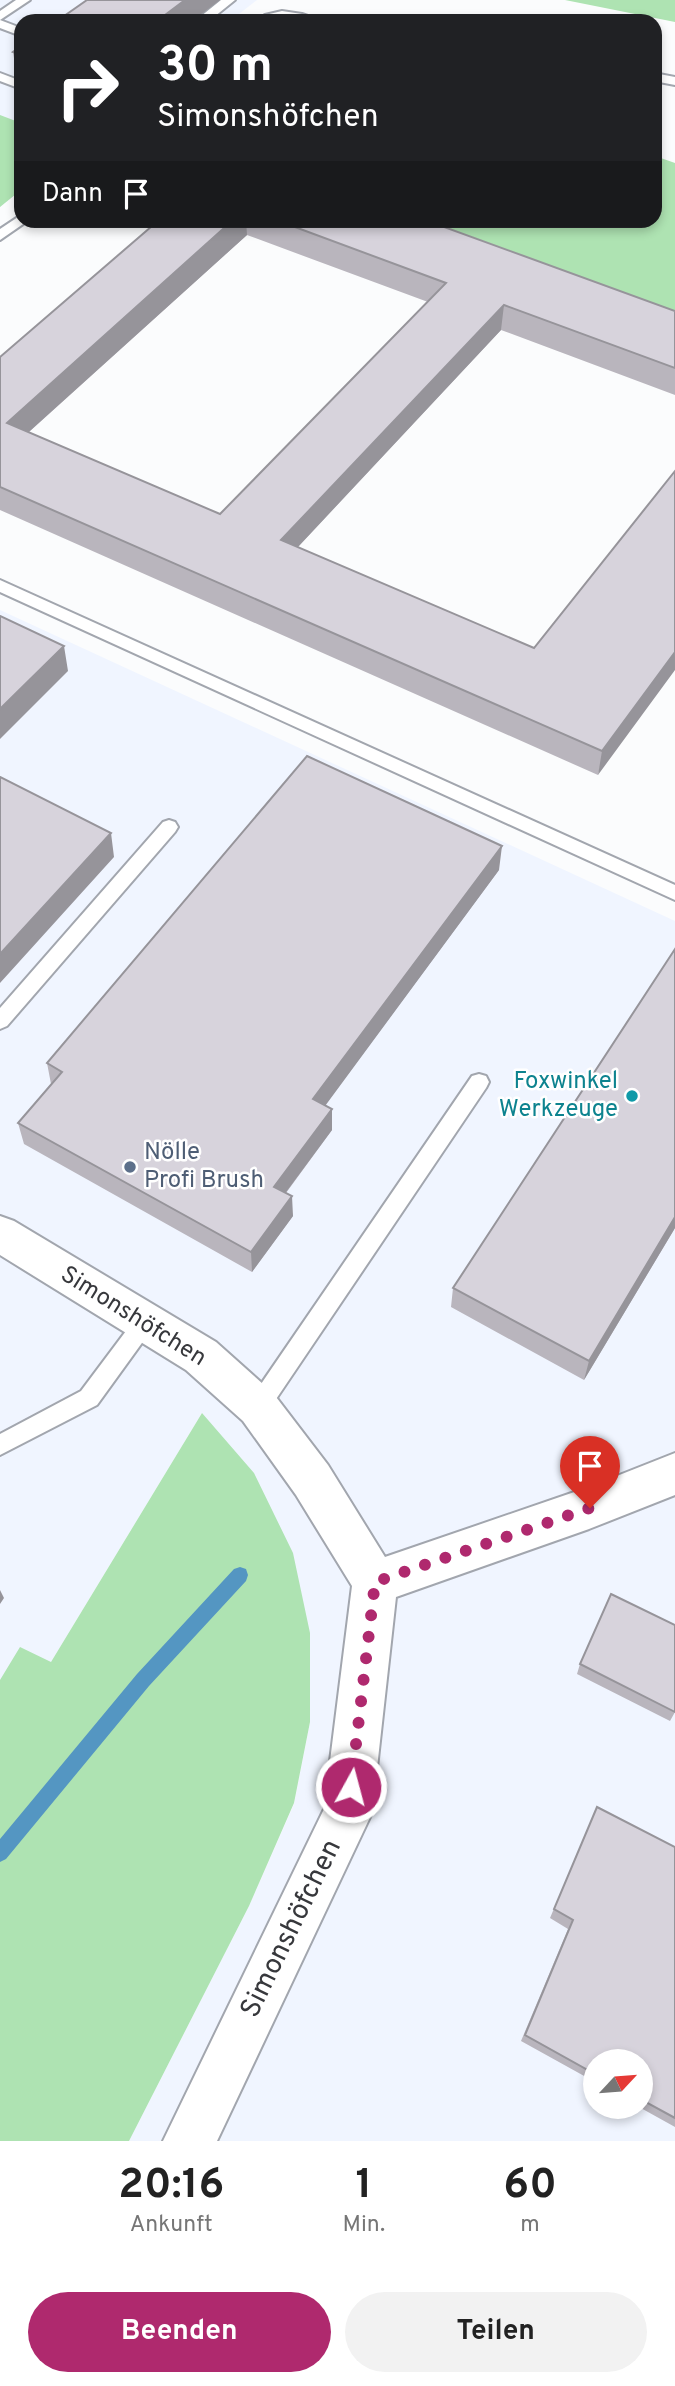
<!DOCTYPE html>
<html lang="de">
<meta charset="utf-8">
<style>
:root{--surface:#fff;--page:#f2f2f2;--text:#222;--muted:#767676;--accent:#af296e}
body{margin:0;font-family:Overpass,sans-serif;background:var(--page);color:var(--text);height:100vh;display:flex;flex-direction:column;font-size:26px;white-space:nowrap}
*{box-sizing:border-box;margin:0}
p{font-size:23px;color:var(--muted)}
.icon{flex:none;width:38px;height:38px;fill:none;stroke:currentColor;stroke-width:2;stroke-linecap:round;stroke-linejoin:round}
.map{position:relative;height:2141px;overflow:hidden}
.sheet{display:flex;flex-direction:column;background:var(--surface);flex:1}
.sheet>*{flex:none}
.top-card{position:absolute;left:14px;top:14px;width:648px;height:214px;border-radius:21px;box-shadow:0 4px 10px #0003;background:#202124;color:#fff;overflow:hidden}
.needle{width:46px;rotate:64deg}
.fabs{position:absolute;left:583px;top:2049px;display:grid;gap:14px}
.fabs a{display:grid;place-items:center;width:70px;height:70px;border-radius:50%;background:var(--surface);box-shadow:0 4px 10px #0003;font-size:35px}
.pin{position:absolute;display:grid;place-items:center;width:60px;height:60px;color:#fff;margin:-72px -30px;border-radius:50% 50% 50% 0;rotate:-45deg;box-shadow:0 0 7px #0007}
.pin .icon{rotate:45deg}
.me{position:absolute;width:77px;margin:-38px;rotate:7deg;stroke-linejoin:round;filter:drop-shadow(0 0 5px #0008)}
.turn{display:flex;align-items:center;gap:24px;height:147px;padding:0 28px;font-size:32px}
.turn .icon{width:91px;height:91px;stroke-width:2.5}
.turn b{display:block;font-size:49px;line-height:60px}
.then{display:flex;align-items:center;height:66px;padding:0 28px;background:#0003;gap:14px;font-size:26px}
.eta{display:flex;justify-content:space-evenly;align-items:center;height:119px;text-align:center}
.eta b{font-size:42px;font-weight:700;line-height:49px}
.button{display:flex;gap:14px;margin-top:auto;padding:14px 28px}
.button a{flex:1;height:80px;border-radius:42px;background:var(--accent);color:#fff;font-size:28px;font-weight:700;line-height:80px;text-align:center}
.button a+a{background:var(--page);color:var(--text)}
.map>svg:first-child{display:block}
.built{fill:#f0f5ff;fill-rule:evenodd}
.green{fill:#aee3b2}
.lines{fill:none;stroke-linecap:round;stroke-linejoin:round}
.stream{fill:#5496c2;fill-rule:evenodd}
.lane-casing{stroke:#a2a6ae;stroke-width:4}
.street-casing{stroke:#a2a6ae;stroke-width:4}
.lane{fill:#fff;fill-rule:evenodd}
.street{fill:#fff;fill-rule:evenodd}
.wall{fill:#b9b5bd;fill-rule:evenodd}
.shaded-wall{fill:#96949a}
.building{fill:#d7d3dc;stroke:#96949a;stroke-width:2}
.route{stroke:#af296e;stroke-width:12;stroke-dasharray:0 21.6}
.culture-dot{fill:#0f9aa8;stroke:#fff;stroke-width:2.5}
.service-dot{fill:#5c6f8a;stroke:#fff;stroke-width:2.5}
.labels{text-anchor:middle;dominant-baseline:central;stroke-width:5;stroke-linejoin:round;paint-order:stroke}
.culture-label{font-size:24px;fill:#0d838f;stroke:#fff;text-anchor:end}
.service-label{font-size:24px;fill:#4e5e75;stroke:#fff;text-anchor:start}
.street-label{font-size:24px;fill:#37383c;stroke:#fff}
.near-street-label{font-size:28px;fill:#37383c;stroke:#fff}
</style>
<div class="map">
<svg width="675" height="2141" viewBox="0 0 675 2141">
<rect width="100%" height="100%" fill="#fbfcfd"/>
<path class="built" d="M0 0H257L230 21H21V190L0 207Z
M0 610 675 921V2141H129L249 1906 294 1804 310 1722 202 1413 51 1662 0 1680ZM595 2062H640V2107H595Z"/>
<path class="green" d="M566 0H675V22L565 0Z
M0 115 21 123V190L0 207Z
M655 156 675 163V311L429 221 654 220Z
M202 1413 254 1473 293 1553 310 1633V1722L294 1803 249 1906 129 2141H0V1680L20 1647 51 1662Z"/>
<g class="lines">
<path class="stream" d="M240 1567 246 1569 248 1575 246 1581 149 1686 6 1859 0 1862V1839L137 1674 234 1569Z"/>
<g class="lane-casing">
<path id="lane" d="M16 0H30L0 20V11Z
M221 0H235L209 21H195Z
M282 11 302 14 322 21 282 19 256 21 265 15Z
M0 20 21 28V36L0 28Z
M0 73 21 81V89L0 81Z
M654 73 675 77V85L654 81Z
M21 215V220L26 222 0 240V229Z
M0 580 675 885V900L0 592Z
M169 820 175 822 178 827 175 832 7 1026 0 1029V1008L163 822Z
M479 1074 486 1076 489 1082 486 1088 266 1414 258 1417 250 1414 247 1407 250 1400 472 1076Z
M145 1313 152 1315 155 1322 152 1329 97 1405 0 1455V1434L81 1391 138 1315Z"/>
</g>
<g class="street-casing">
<path id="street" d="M0 1216 14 1221 216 1342 273 1393 328 1465 385 1557 589 1487 675 1453V1495L589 1529 396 1597 372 1813 217 2141H163L324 1809 352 1586 296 1495 243 1421 186 1370 0 1255Z"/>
</g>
<use href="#lane" class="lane"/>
<use href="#street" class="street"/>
</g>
<path class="wall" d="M21 46V78L17 77 13 52Z
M159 220H425L675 311V395L501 330 298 547 534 648 675 471 598 775 0 510V357ZM247 235 428 302 220 514 29 432Z
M499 870 325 1105 332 1109V1130L286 1193 293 1216 252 1272 24 1144 18 1123 51 1084 47 1063Z
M675 1228 584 1380 451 1307 453 1288Z
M580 1664 675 1712 670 1721 577 1674Z
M597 1807 675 1847V2127L639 2107H640V2062H595V2082L521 2041 568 1929 550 1918Z"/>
<path class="shaded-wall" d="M185 0H220L192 21H157Z
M233 220H246L247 235 11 448 7 423Z
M504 305 501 330 281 565V540Z
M64 646 68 671 0 739V709Z
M675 652V670L598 775 602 751Z
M111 833 114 857 0 983V954Z
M502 846 499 870 314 1121 313 1099Z
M332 1109V1130L275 1207 274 1187Z
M292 1196 293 1216 252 1272 251 1252Z
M675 1217V1228L584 1380 589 1361Z
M0 1590 4 1598 0 1604Z"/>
<path class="building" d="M87 0H185L157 21H57Z
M21 46V55L13 52Z
M159 220H233L7 423 220 514 446 283 276 220H425L675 311V368L504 305 281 540 534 648 675 471V652L602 751 0 487V357Z
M0 616 64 646 0 709Z
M307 756 502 846 313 1099 332 1109 274 1187 292 1196 251 1252 18 1123 62 1072 47 1063Z
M0 777 111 833 0 954Z
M675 949V1217L589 1361 453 1288Z
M611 1594 675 1625V1712L580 1664Z
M597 1807 675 1847V2118L640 2099V2062H595V2074L525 2035 573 1920 554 1909Z"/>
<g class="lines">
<path class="route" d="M351 1787 375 1582 590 1508"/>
</g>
<circle class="culture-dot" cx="632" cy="1096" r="7"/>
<circle class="service-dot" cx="130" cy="1167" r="7"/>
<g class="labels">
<g class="culture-label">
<text x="618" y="1082">Foxwinkel<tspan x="618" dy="28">Werkzeuge</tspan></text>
</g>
<g class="service-label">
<text x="144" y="1153">Nölle<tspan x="144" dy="28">Profi Brush</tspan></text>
</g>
<g class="street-label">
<text transform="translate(133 1317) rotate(32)">Simonshöfchen</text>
</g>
<g class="near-street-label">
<text transform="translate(292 1929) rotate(-64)">Simonshöfchen</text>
</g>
</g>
</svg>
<div class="fabs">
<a><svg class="needle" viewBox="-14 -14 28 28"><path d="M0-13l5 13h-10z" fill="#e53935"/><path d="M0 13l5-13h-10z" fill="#767676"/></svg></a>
</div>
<div class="pin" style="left:590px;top:1508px;background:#d93025"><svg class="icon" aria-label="arrive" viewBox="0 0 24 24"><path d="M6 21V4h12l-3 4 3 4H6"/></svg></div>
<svg class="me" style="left:351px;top:1787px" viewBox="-20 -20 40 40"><circle r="17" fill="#af296e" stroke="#fff" stroke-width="3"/><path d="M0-11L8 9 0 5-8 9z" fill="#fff"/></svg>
<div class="top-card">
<div class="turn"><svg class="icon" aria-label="right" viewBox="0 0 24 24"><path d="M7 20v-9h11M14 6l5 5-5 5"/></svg><div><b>30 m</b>Simonshöfchen</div></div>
<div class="then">Dann<svg class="icon" aria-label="arrive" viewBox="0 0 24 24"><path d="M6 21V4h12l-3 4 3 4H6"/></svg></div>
</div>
</div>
<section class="sheet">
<div class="eta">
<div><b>20:16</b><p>Ankunft</p></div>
<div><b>1</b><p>Min.</p></div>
<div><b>60</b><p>m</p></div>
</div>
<div class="button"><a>Beenden</a><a>Teilen</a></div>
</section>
